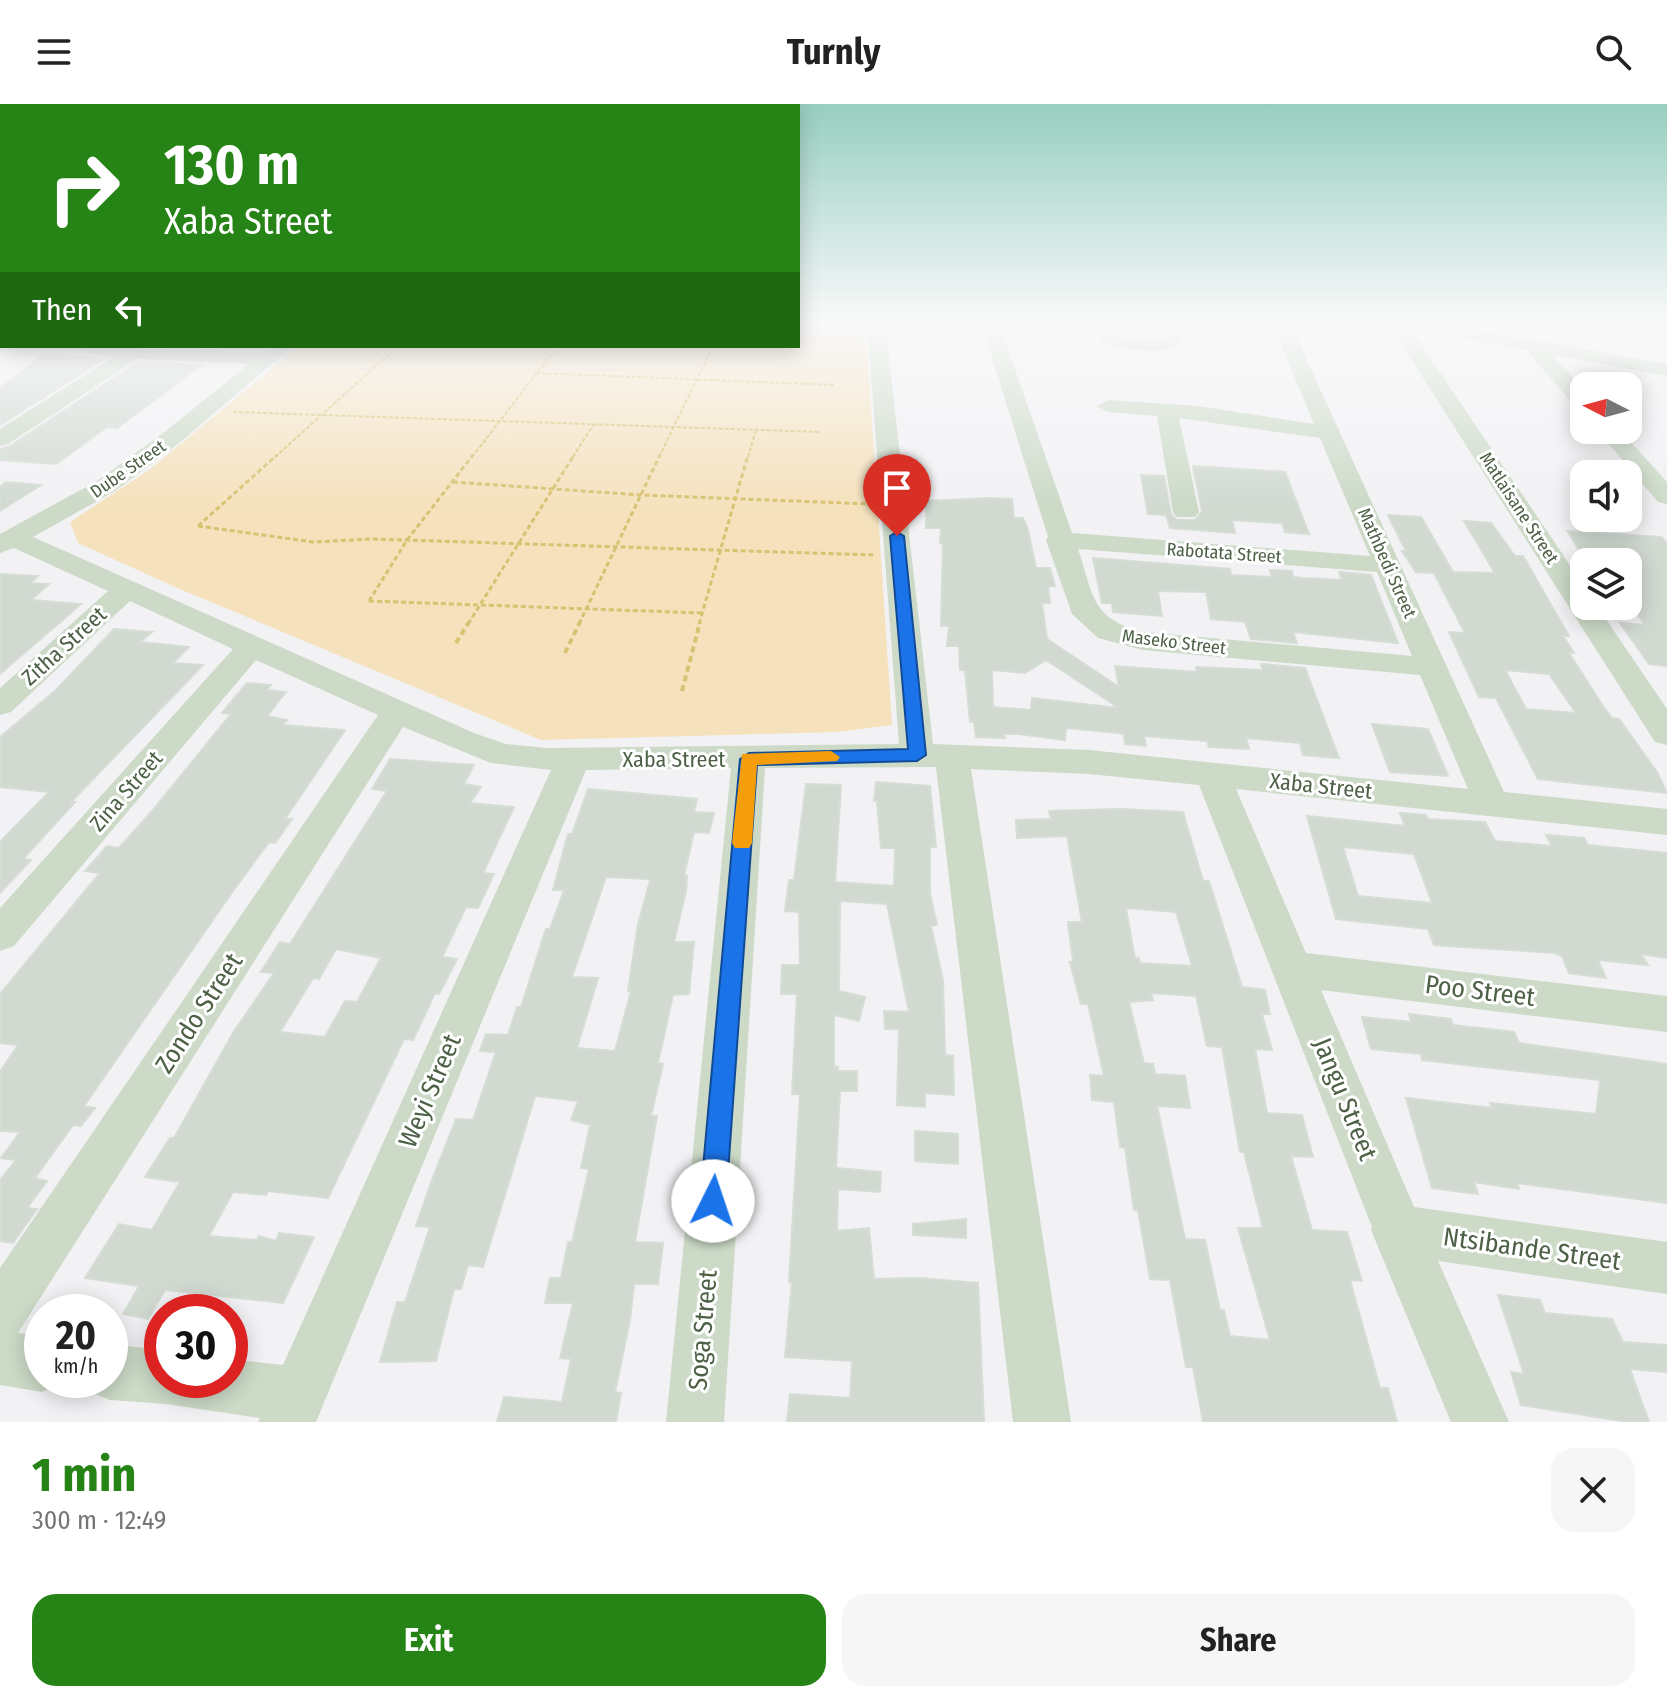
<!DOCTYPE html>
<meta charset="utf-8">
<style>
:root{--surface:#fff;--page:#f6f6f6;--text:#222;--muted:#767676;--accent:#268315}
body{margin:0;font-family:"Fira Sans Condensed",sans-serif;background:var(--page);color:var(--text);height:100vh;display:flex;flex-direction:column;font-size:30px;white-space:nowrap}
*{box-sizing:border-box;margin:0}
p{font-size:26px;color:var(--muted)}
.icon{flex:none;width:44px;height:44px;fill:none;stroke:currentColor;stroke-width:2;stroke-linecap:round;stroke-linejoin:round}
.map{position:relative;height:1318px;overflow:hidden}
.panel{display:flex;flex-direction:column;background:var(--surface);flex:1}
.panel>*{flex:none}
.banner{position:absolute;left:0px;top:0px;width:800px;height:244px;box-shadow:0 4px 20px #0003;background:#268315;color:#fff;overflow:hidden}
.needle{width:52px;rotate:276deg}
.tools{position:absolute;left:1570px;top:268px;display:grid;gap:16px}
.tools a{display:grid;place-items:center;width:72px;height:72px;border-radius:16px;background:var(--surface);box-shadow:0 4px 20px #0003;font-size:40px}
.speed{position:absolute;left:24px;top:1190px;display:flex;gap:16px;font-size:40px;font-weight:700;text-align:center}
.speed>*{display:grid;place-content:center;width:104px;height:104px;border-radius:50%;background:var(--surface);box-shadow:0 4px 20px #0003;line-height:1}
.speed small{font-size:20px;font-weight:400}
.speed .limit{border:12px solid #d22;background:#fff;color:#111}
.pin{position:absolute;display:grid;place-items:center;width:68px;height:68px;color:#fff;margin:-82px -34px;border-radius:50% 50% 50% 0;rotate:-45deg;box-shadow:0 0 8px #0007}
.pin .icon{rotate:45deg}
.me{position:absolute;width:88px;margin:-44px;rotate:4deg;stroke-linejoin:round;filter:drop-shadow(0 0 6px #0008)}
.turn{display:flex;align-items:center;gap:28px;height:168px;padding:0 32px;font-size:36px}
.turn .icon{width:104px;height:104px;stroke-width:2.5}
.turn b{display:block;font-size:56px;line-height:68px}
.then{display:flex;align-items:center;height:76px;padding:0 32px;background:#0003;gap:16px;font-size:30px}
.round{display:grid;place-items:center;flex:none;width:84px;height:84px;border-radius:24px;background:var(--page)}
.summary{display:flex;align-items:center;justify-content:space-between;height:136px;padding:0 32px}
h1{font-size:48px;font-weight:700;line-height:60px;color:var(--accent)}
.button{display:flex;gap:16px;margin-top:auto;padding:16px 32px}
.button a{flex:1;height:92px;border-radius:24px;background:var(--accent);color:#fff;font-size:32px;font-weight:700;line-height:92px;text-align:center}
.button a+a{background:var(--page);color:var(--text)}
header{display:flex;justify-content:space-between;align-items:center;height:104px;padding:0 32px;background:var(--surface);font-size:36px;font-weight:700}
.map>svg:first-child{display:block}
.green{fill:#f5e2bd}
.building{fill:#d1d9d1;stroke:#d5ddd5;stroke-width:2;fill-rule:evenodd}
.lines{fill:none;stroke-linecap:round;stroke-linejoin:round}
.path-far2{stroke:#d7c271;stroke-width:2;stroke-dasharray:4 2;stroke-linecap:butt}
.path-far1{stroke:#d7c271;stroke-width:3;stroke-dasharray:5 3;stroke-linecap:butt}
.path{stroke:#d7c271;stroke-width:4;stroke-dasharray:6 4;stroke-linecap:butt}
.minor{fill:#ccdac7;fill-rule:evenodd}
.route{fill:#1a73e8;stroke:#114b97;stroke-width:2}
.slow{fill:#f59e0b}
.labels{text-anchor:middle;dominant-baseline:central;stroke-width:6;stroke-linejoin:round;paint-order:stroke}
.far-street-label{font-size:18px;fill:#4d6147;stroke:#fff}
.street-label{font-size:22px;fill:#4d6147;stroke:#fff}
.near-street-label{font-size:26px;fill:#4d6147;stroke:#fff}
</style>
<header><svg class="icon" aria-label="menu" viewBox="0 0 24 24"><path d="M4 6h16M4 12h16M4 18h16"/></svg>Turnly<svg class="icon" aria-label="search" viewBox="0 0 24 24"><circle cx="10" cy="10" r="6"/><path d="M15 15l6 6"/></svg></header>
<div class="map">
<svg width="1667" height="1318" viewBox="0 0 1667 1318">
<rect width="100%" height="100%" fill="#f2f1f4"/>
<path class="green" d="M798 219H852L867 242 892 621 837 628 541 636 175 483 78 439 70 418 149 366 299 242H798Z"/>
<path class="building" d="M44 250 104 255 0 321V284Z
M138 258 202 261 117 324 107 323 56 360 0 356V345L10 342Z
M1193 362 1285 368 1309 430 1285 428 1282 419 1232 416 1235 429 1170 424 1166 411 1148 410 1141 371 1164 372 1171 410 1177 416H1195L1202 407Z
M6 378 41 381 0 407V383Z
M989 394 1012 395 1014 414H1023L1028 426 1036 464H1050L1055 482H1048L1050 499H1042L1047 535 1119 583 1115 562 1197 568 1196 563 1263 566 1261 560 1305 564 1339 654 1303 651 1300 639 1246 634 1249 645 1209 643 1207 637 1144 632 1146 642 1125 640 1124 630 1119 629 1066 624 1065 636 1019 630H1004L1005 634 976 633 974 618H970L965 566H960L959 542H947L949 522H941L943 440 940 439 941 424H926V397ZM1046 556 1119 604 1032 594 1031 606 993 603 992 566 1025 569Z
M1388 411 1421 413 1453 468 1495 469 1464 417 1491 419 1515 452H1523L1569 532H1563L1574 549H1569L1601 599 1612 614 1619 615 1657 668 1667 689 1538 675 1496 594 1479 593 1449 528 1465 529 1434 469 1416 468 1402 447H1406ZM1505 566 1549 570 1576 609 1526 605Z
M1568 427 1661 433 1667 439V562L1649 560 1620 519 1645 521 1628 497V458L1582 451Z
M1093 454 1230 465 1231 471 1272 473 1270 466 1292 467 1293 473 1303 474 1342 476 1339 468 1371 471 1398 539 1293 528 1297 539 1251 535 1245 518 1211 515 1206 488 1158 487 1162 512 1113 508 1112 499H1102Z
M0 470 38 472 30 479 49 480 31 496 81 500 0 570Z
M114 525 152 528 140 538 189 543 173 559 203 561 71 698H75L23 755 31 756 0 789V738L49 688 0 683V633L56 586Z
M247 579 271 581 267 586 286 588 267 612 287 616 282 621 345 626 285 715H292L275 739 269 738 233 787 84 1002 95 1004 81 1022 73 1021 35 1074 47 1077 27 1104 37 1105 13 1139 0 1137V1076L16 1056 1 1054 20 1028 0 1027V968L18 941 0 939V890L100 769 85 767 107 742 119 744 153 706 231 610 222 609Z
M1372 620 1428 625 1448 672 1390 668Z
M390 655 474 661 464 680 481 683 470 699 514 703 483 769 494 770 478 804 466 803 442 853 457 855 439 890 435 889 413 936 404 935 328 1094 268 1087 266 1091 233 1088 209 1132 257 1136 259 1132 276 1137 279 1129 314 1133 283 1199 165 1186 148 1215 123 1210 139 1182 85 1174 119 1120 152 1126 180 1078 145 1073 170 1034H174L233 929 274 869 261 868 280 838 290 840 387 687 372 685ZM336 845 381 854 357 898 345 897 325 933 280 928 313 874 319 875Z
M876 678 930 682 936 743H930V790L937 821 931 822 943 876 945 951 953 952 954 991 925 989V1003L897 1001 899 925H885L884 907 909 908 887 800 840 797 839 887 865 893 859 917 834 911V962L838 963V967H857V987H840L836 1064 881 1068 880 1088 838 1085 837 1127 869 1124 874 1175 919 1174 978 1179 984 1318H787L790 1290 850 1294 852 1257 785 1253 792 1178H789L800 990H792L797 890H781L782 861H800L799 808 785 807 789 776H794L806 680 841 681 835 778 894 782 895 744H881L877 697H874Z
M588 685 697 695 694 708 714 709 709 729 694 728 684 772H687L686 787 674 838H694L689 890 673 891 658 959 663 960 651 1012H657L635 1138 663 1139 658 1180H634L630 1216 615 1288 621 1289 616 1318H497L504 1293 562 1298 571 1255 560 1254 573 1199H545L550 1174H561L568 1138H572L589 1065 581 1064 590 1021 571 1016 578 997 535 992 483 1163 468 1161 461 1185H454L436 1257 380 1258 397 1198H405L430 1123 416 1122 432 1076 456 1015 473 1016 496 948 480 947 486 930 508 931 517 903H521L546 825H550L564 786H553L568 730H572ZM606 773 648 775 650 777 638 820 628 887H631L615 947 577 944 598 874 572 873Z
M1121 705 1183 708 1203 777H1209L1242 883 1265 886 1270 910H1262L1272 946 1255 945 1267 1009 1302 1011 1313 1053 1291 1052 1312 1126 1347 1128 1362 1177 1350 1176 1380 1284H1388L1397 1318H1203L1193 1263H1186L1170 1176 1150 1175 1138 1106H1134L1125 1044 1120 1043 1114 998 1092 996 1090 971 1104 972 1088 900H1081L1070 858H1073L1068 818H1082L1067 732 1017 734 1016 716 1051 715 1049 707ZM1126 804 1176 808 1192 862 1140 859 1139 854 1135 855ZM1151 889 1196 892 1207 942 1222 943 1240 1048H1244L1263 1124H1238L1270 1236 1230 1232 1224 1206H1220L1205 1136 1185 1135 1157 1002 1190 1004 1185 972 1155 970 1153 960 1144 959 1129 898 1153 896Z
M1400 709 1426 711 1428 715 1485 718 1495 737 1552 742 1546 731 1584 734 1588 741 1667 749V854L1641 850 1648 861 1598 856 1606 874 1569 869 1562 852 1555 849 1434 841 1428 825 1336 815 1307 712 1405 722ZM1343 743 1414 750 1432 799 1358 792Z
M1409 910 1451 915 1453 921 1514 928 1519 939 1667 960V1099L1517 1079 1519 1085 1474 1078 1478 1090 1432 1084 1406 994 1492 1004 1490 999 1596 1010 1600 976 1422 956 1421 950 1371 945 1362 913 1411 918Z
M915 1027 958 1030V1060L915 1057Z
M966 1115V1134L913 1131V1120Z
M1498 1191 1540 1196 1545 1209 1612 1215 1623 1238 1667 1241V1268L1630 1265 1649 1318H1628L1521 1301 1511 1268 1524 1270Z"/>
<g class="lines">
<path class="path-far2" d="M536 269 835 281
M233 308 820 328
M275 353 398 242
M472 353 558 242
M573 353 593 321
M659 353 713 242
M748 353 756 326"/>
<path class="path-far1" d="M453 378 641 391 870 400
M198 422 313 438 371 435 873 451
M198 422 277 351
M369 497 702 509
M369 497 407 436 473 351
M468 520 574 351
M579 520 660 351
M699 520 748 351"/>
<path class="path" d="M456 539 469 518
M565 549 580 518
M682 587 700 518"/>
<path class="minor" d="M867 219H885L933 640 1089 646 1468 685 1420 571 1143 546 1098 534 1072 510 1046 436 1048 433 981 219H999L1072 429 1370 452 1320 334 1179 314 1199 408 1195 413H1177L1173 408 1157 312 1108 308 1097 302 1108 296 1198 302 1314 320 1272 219H1290L1504 688 1667 705V731L1236 685 1306 849 1667 892V928L1321 886 1414 1103 1667 1138V1190L1438 1157 1509 1318H1451L1371 1126 1372 1123 1199 681 1089 670 971 665 1071 1318H1013L936 663 765 664 724 1318H666L731 664 586 666 316 1318H258L260 1314 166 1300 110 1296 90 1288 86 1276H110V1240L162 1246V1276H230V1255L283 1261 551 666 491 659 403 623 18 1229 42 1232V1276H63L61 1279 42 1288 0 1281V1164L378 611 256 556 14 842 0 847V804L233 545 130 497 11 608 0 611V584L108 487 14 444 0 449V430L97 377 162 330 249 260 137 255 8 340 0 342V325L112 254 80 246 77 242 263 249 271 242H293L178 340 115 387 33 433 474 629 506 640 548 644 899 640ZM1078 445 1377 468 1412 552 1143 528C1090 514 1094 492 1078 445Z
M1088 219H1106L1116 232 1134 235 1163 234V219H1181C1182 224 1184 234 1181 239 1172 254 1118 244 1103 240Z
M1388 219H1440L1667 260V272L1552 251 1584 286V305L1576 304 1527 246 1410 224 1584 482V502H1597L1667 605V641L1655 638Z
M2 236V242H13L0 249Z
M1597 326H1620L1667 378V400L1658 398Z"/>
</g>
<linearGradient id="sky" x2="0" y2="1"><stop stop-color="#97cec0"/><stop offset="0.54" stop-color="#f9f9fa"/><stop offset="1" stop-color="#f9f9fa" stop-opacity="0"/></linearGradient>
<rect width="1667" height="403" fill="url(#sky)"/>
<path class="route" d="M897 428 904 432 926 651 917 657 757 661 726 1097 723 1106 713 1110 704 1106 700 1097 740 655 749 649 908 645 890 432Z"/>
<path class="slow" d="M831 647 840 653 837 657 757 661 752 739 749 744H735L732 739 742 650Z"/>
<g class="labels">
<g class="far-street-label">
<text transform="translate(128 365) rotate(-35)">Dube Street</text>
<text transform="translate(1519 404) rotate(57)">Matlaisane Street</text>
<text transform="translate(1224 449) rotate(4)">Rabotata Street</text>
<text transform="translate(1387 459) rotate(66)">Mathbedi Street</text>
<text transform="translate(1174 538) rotate(7)">Maseko Street</text>
</g>
<g class="street-label">
<text transform="translate(64 542) rotate(-42)">Zitha Street</text>
<text x="674" y="655">Xaba Street</text>
<text transform="translate(1321 682) rotate(6)">Xaba Street</text>
<text transform="translate(126 687) rotate(-49)">Zina Street</text>
</g>
<g class="near-street-label">
<text transform="translate(1480 887) rotate(7)">Poo Street</text>
<text transform="translate(199 909) rotate(-57)">Zondo Street</text>
<text transform="translate(430 987) rotate(-67)">Weyi Street</text>
<text transform="translate(1345 995) rotate(68)">Jangu Street</text>
<text transform="translate(1532 1145) rotate(8)">Ntsibande Street</text>
<text transform="translate(703 1226) rotate(-85)">Soga Street</text>
</g>
</g>
</svg>
<div class="tools">
<a><svg class="needle" viewBox="-14 -14 28 28"><path d="M0-13l5 13h-10z" fill="#e53935"/><path d="M0 13l5-13h-10z" fill="#767676"/></svg></a>
<a><svg class="icon" aria-label="sound" viewBox="0 0 24 24"><path d="M4 9h4l5-4v14l-5-4H4zM17 9q2 3 0 6"/></svg></a>
<a><svg class="icon" aria-label="layers" viewBox="0 0 24 24"><path d="M12 4l9 5-9 5-9-5zM3 14l9 5 9-5"/></svg></a>
</div>
<div class="speed"><div>20<small>km/h</small></div><div class="limit">30</div></div>
<div class="pin" style="left:897px;top:432px;background:#d93025"><svg class="icon" aria-label="arrive" viewBox="0 0 24 24"><path d="M6 21V4h12l-3 4 3 4H6"/></svg></div>
<svg class="me" style="left:713px;top:1097px" viewBox="-20 -20 40 40"><circle r="19" fill="#fff"/><path d="M0-13L10 11 0 6-10 11z" fill="#1a73e8"/></svg>
<div class="banner">
<div class="turn"><svg class="icon" aria-label="right" viewBox="0 0 24 24"><path d="M7 20v-9h11M14 6l5 5-5 5"/></svg><div><b>130 m</b>Xaba Street</div></div>
<div class="then">Then<svg class="icon" aria-label="left" viewBox="0 0 24 24"><path d="M17 20v-9H6M10 6l-5 5 5 5"/></svg></div>
</div>
</div>
<section class="panel">
<div class="summary"><div><h1>1 min</h1><p>300 m · 12:49</p></div><a class="round"><svg class="icon" aria-label="close" viewBox="0 0 24 24"><path d="M6 6l12 12M18 6L6 18"/></svg></a></div>
<div class="button"><a>Exit</a><a>Share</a></div>
</section>
